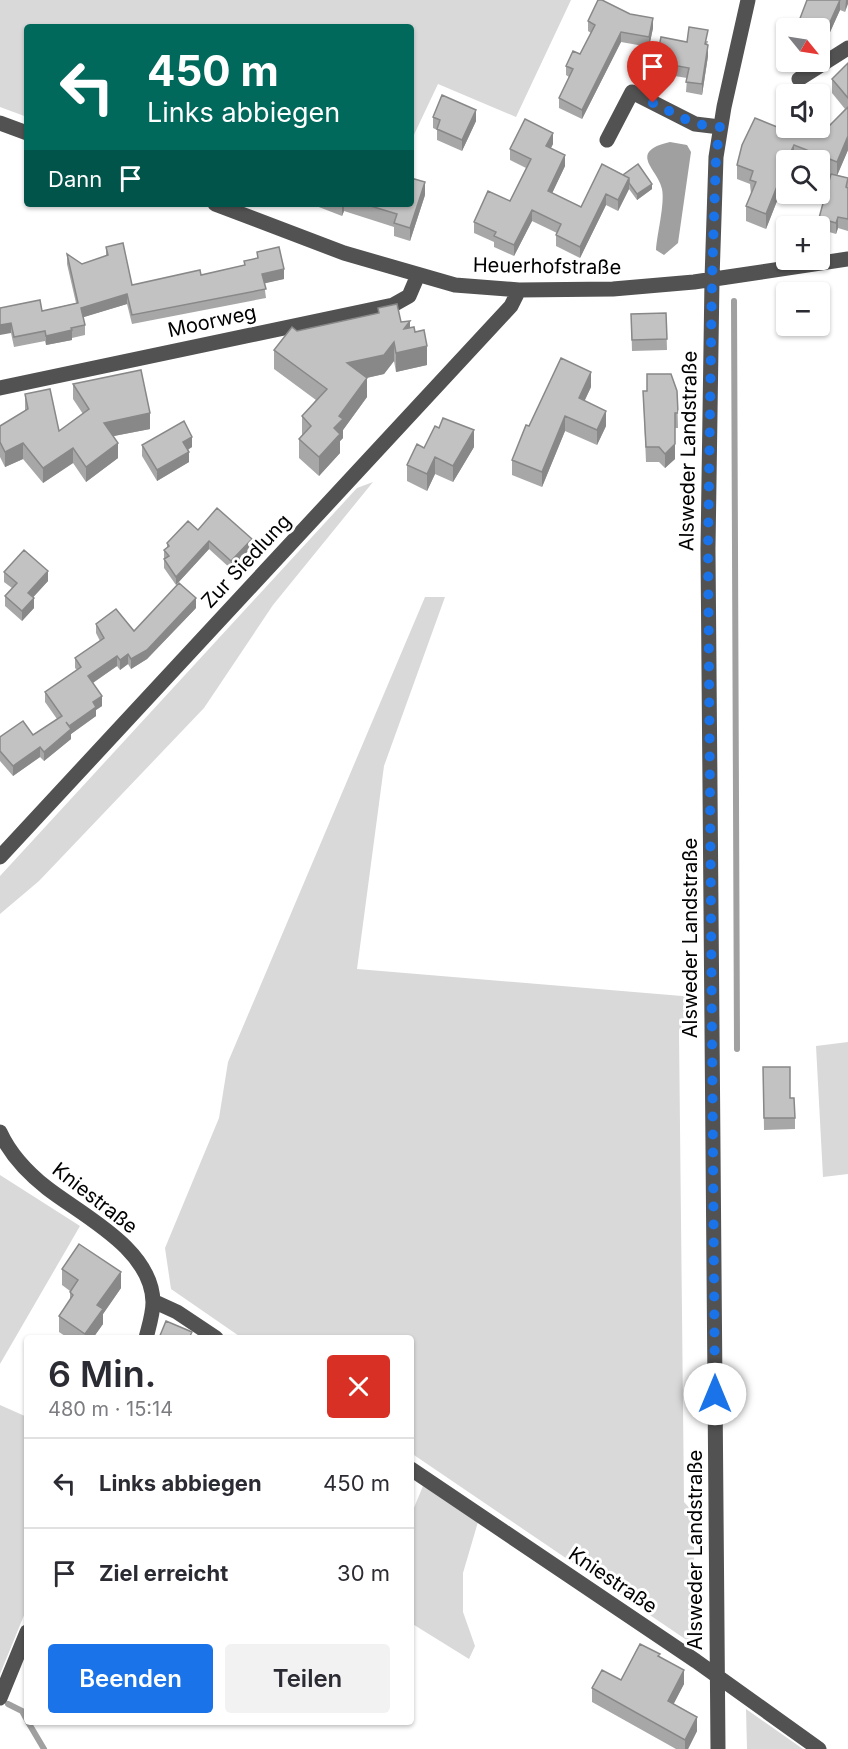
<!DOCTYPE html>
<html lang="de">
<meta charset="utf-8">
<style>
:root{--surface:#fff;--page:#f2f2f3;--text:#2b2b33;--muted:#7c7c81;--line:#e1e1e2;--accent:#1a73e8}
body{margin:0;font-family:Inter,sans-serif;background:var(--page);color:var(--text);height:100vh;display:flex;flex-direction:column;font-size:22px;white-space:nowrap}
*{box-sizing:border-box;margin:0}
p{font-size:20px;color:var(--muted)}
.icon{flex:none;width:33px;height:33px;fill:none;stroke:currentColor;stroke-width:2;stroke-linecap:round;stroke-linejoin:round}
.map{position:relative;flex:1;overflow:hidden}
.drawer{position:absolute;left:24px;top:1335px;width:390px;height:390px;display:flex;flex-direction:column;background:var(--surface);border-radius:6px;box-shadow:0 2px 4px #0004}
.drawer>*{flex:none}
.hud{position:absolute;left:24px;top:24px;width:390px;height:183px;border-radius:6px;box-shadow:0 2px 4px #0004;background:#00695c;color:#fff;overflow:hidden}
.needle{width:39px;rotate:120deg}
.controls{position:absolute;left:776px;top:18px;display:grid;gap:12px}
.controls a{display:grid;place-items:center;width:54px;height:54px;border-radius:6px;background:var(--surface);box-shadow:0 2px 4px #0004;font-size:30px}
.pin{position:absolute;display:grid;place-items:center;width:51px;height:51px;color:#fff;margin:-62px -26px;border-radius:50% 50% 50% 0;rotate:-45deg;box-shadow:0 0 6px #0007}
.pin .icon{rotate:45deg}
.me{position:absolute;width:66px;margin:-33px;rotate:0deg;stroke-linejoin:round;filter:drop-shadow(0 0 4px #0008)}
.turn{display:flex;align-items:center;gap:21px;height:126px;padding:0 24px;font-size:27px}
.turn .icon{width:78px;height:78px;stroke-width:2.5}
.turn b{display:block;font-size:42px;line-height:51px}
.then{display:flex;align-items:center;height:57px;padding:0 24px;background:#0003;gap:12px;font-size:22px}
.round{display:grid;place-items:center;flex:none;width:63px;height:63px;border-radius:6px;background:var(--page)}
.overview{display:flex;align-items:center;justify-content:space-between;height:102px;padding:0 24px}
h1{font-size:36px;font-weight:600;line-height:45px}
.button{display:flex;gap:12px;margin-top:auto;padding:12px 24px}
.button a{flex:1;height:69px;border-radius:6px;background:var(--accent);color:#fff;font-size:24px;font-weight:600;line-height:69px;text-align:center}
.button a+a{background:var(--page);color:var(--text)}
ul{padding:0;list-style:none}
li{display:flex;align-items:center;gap:18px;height:90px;padding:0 24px;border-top:2px solid var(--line)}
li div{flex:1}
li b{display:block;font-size:22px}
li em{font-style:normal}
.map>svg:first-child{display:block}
.green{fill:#d9d9d9}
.water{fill:#a0a0a0}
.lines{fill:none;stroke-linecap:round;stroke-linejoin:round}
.stream{stroke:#a0a0a0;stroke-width:6}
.minor{stroke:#525252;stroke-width:15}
.wall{fill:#a7a7a7}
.shaded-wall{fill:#888}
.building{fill:#c2c2c2;stroke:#888;stroke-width:1.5}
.route{stroke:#1a73e8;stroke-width:10;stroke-dasharray:0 18}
.labels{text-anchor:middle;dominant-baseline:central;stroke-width:6;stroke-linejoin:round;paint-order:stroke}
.street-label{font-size:20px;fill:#000;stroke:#fff}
</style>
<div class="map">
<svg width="848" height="1749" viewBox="0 0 848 1749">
<rect width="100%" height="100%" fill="#fff"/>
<path class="green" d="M0 0H571L516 117 438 84 411 141V27H27V117L0 107Z
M373 482 273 605 204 708 39 881 0 914V876L357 488Z
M425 597H445L384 766 357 969 694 997 679 1032 684 1502 694 1513V1645L411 1453V1338H242L171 1289 165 1248 219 1118 228 1062Z
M848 1042V1174L823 1177 816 1046Z
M0 1175 80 1226 0 1364Z
M0 1405 27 1417V1608L0 1674Z
M423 1486 478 1522 463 1573V1612L475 1646 469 1659 411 1623V1515Z
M746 1709 803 1749H747Z"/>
<path class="water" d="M670 142 687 145 691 152 678 243 664 255 656 250C657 234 665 204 662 189 659 170 626 152 670 142Z"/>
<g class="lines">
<path class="stream" d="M734 301 737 1049
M8 1704 22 1711 27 1720
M28 1722 44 1749"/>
<path class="minor" d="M799 79 848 48
M0 123 27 133
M607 140 632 92 695 124 720 127
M215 204 344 253 455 285 519 290 613 289 694 282 848 259
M0 388 393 305 409 296 418 275
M0 857 511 306 519 290
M0 1132C10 1154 28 1173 47 1188 83 1216 152 1249 153 1302 153 1314 149 1326 146 1338
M153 1301 177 1312 216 1338
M411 1469 696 1661 819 1749
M0 1698 27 1632
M718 1749 708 549 712 279 716 157 724 107 748 0"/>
</g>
<path class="wall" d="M807 0H848L845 12 840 10 826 41 819 38V28H799V21Z
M588 21 653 28 649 47 621 42 582 119 559 108V98L569 77 566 75V66L580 54 591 33 588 31Z
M708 41 707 45 708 56 702 95 686 92 687 78 656 73V62L687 42Z
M848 63V150L837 175 848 178V231L838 228 836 234 819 229V218L831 174 819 169V160H797L794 159 786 160V178L766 229 746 221V206L751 194 750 184 737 179V165L782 129 828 127 845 109 832 93V79Z
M433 117 476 121 462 151 437 140V130L433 128Z
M553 144 551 148 565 166 552 193 581 207 602 164 652 189 637 200 629 189 618 211 606 205 580 258 556 246V235L557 233 532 221 514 256 494 247V242L474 233V222L510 201 526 168 510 160V149Z
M425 195 410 241 394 236V227L344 211 342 216 311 204H411Z
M106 247 132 285 201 275 244 265V261L257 258V252L284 279 264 283 266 298 132 324 127 304 83 317 85 325V335L72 338V340L46 345 45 341 14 347 11 333 0 308 42 311 76 303 67 264V254L82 264 106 256Z
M378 308 401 322 415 332 427 365 396 372 394 361 384 374 367 378V397L343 430V438L340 441V453L319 476 299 458V439L302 435V416L316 400 274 369V350L297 331 378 314Z
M666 313 667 350 632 351 631 314Z
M73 384 150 429 113 436 118 458 86 482 73 463 43 483 23 459 5 467 0 457V426L25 411V394L59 431 83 414 73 399Z
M591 387 584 401 606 426 597 445 565 431 542 487 512 475V460L529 426Z
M643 391H677L678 428H675V459L665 468 659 462H646Z
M142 445 192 447 188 450 189 462 157 481 142 456Z
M474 447 453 482 435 474 427 491 407 481V465L424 448Z
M198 530 252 547 231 569 209 549 176 585 164 568V550L167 548V543Z
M4 572 48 581 33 597 34 608 22 621 5 606V596L12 588 4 582Z
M196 608 147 659 131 669 128 664 120 670 117 666 93 683 102 706 96 710V716L71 734V739L44 761 40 757 13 776 0 761V737L33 735 57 719 45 702V692L77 670 75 668V658L100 641 96 633V624L134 631Z
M763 1067 790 1098 795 1118V1129L764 1130Z
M62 1269 121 1288 103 1314V1324L93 1338H68L59 1332V1316L70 1300V1291L62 1285Z
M660 1657 684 1684 673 1704 697 1731 688 1749H676L592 1702V1688L621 1680Z"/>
<path class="shaded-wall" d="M840 0V10L826 41V31Z
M846 0H848V4L845 12Z
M653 18V28L649 47V37Z
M621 32V42L582 119V110Z
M708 45V56L702 95V84Z
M476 110V121L462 151V140Z
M553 133V144L546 157V146Z
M848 136V150L837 176V162Z
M794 145V159L793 160H787Z
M565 155V166L548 202V191Z
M786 164V178L766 229V214Z
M629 178V189L618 211V200Z
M425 182V195L410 241V228Z
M652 184V189L637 200V194Z
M606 194V205L580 258V247Z
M342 204H344V211L342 216Z
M532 210V221L514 256V245Z
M838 217V228L836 234V223Z
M284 269V279L262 284V274Z
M127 294V304L81 318V308Z
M410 321V340L404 329Z
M11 323V333L0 335V325Z
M72 330V340L46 345V336Z
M394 342V361L384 374 347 382V363Z
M427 346V365L396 372V353Z
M591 372V387L579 413V398Z
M367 378V397L343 430V438L340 441V453L319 476V457L339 416Z
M606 411V426L597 445V430Z
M150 413V429L104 438V423Z
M565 416V431L542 487V472Z
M474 430V447L453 482V466Z
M192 437V447L183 452V442Z
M23 443V459L5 467V452Z
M118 443V458L86 482V467Z
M675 444V459L665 468V454Z
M73 448V463L43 483V468Z
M189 452V462L157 481V470Z
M435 457V474L427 491V474Z
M252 539V547L231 569V561Z
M209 541V549L176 585V577Z
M48 571V581L28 603V593Z
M34 598V608L22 621V611Z
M196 598V608L147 659 131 669V659Z
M128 654V664L120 670V660Z
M117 656V666L88 686V676Z
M102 696V706L96 710V716L71 734V739L44 761V752L93 702Z
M40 747V757L13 776V766Z
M121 1272V1288L103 1314V1324L93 1338H85V1334L97 1305Z
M684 1670V1684L668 1715V1701Z
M697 1717V1731L688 1749H685V1740Z"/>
<path class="building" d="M598 0H602L630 14 653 18 649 37 621 32 582 110 559 98 573 69 566 66 573 51 580 54 595 25 588 21Z
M807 0H840L826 31 799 21Z
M689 27 708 30 705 44 708 45 702 84 686 82 689 68 656 62 661 37 687 42Z
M848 63V98L832 79Z
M442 95 476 110 462 140 437 129 440 120 433 117Z
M848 107V136L837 162 794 145 787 160H786V164L766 214 746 206 756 182 750 180 753 171 737 165 742 145 755 118 782 129 786 119V128H819V123L828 127Z
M525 119 553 133 546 146 565 155 548 191 581 207 602 164 629 178 618 200 606 194 580 247 556 235 561 224 532 210 514 245 494 236 496 232 474 222 488 191 510 201 531 159 510 149Z
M638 164 652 184 637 194 629 183V178L623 175Z
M831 174 848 178 846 187 848 188V219L838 217 836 223 819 218Z
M411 178 425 182 410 228 394 223 397 214 364 204H411Z
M123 243 132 285 200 270 201 275 245 265 244 261 258 258 257 252 279 247 284 269 262 274 266 289 132 315 127 294 81 308 85 325 71 328 72 330 46 336 45 331 14 337 11 323 0 325V308L40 300 42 311 78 303 67 254 82 264 108 255 106 247Z
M397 304 401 322 410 321 404 329 414 327 415 332 424 330 427 346 396 353 394 342 384 355 347 363 367 378 339 416 343 419 334 428 340 434 319 457 299 439 311 426 302 416 327 389 274 350 292 327 297 331 379 313 378 308Z
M666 313 667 339 632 340 631 314Z
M561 358 591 372 579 398 606 411 597 430 565 416 542 472 512 460 526 425 529 426Z
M141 370 150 413 104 423 118 443 86 467 73 448 43 468 23 443 5 452 0 442V426L28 409 25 394 50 389 59 431 89 409 73 384Z
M647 374H671L677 391 678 413H675V444L665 454 659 447H646L643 391H647Z
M443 418 474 430 453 466 435 457 427 474 407 465 417 444 424 448 435 426 439 428Z
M184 421 192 437 183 442 189 452 157 470 142 445Z
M217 508 252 539 231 561 209 541 176 577 164 559 169 556 164 550 169 546 167 543 188 521 198 530Z
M24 550 48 571 28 593 34 598 22 611 5 596 17 583 4 572Z
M179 583 196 598 147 650 131 659 128 654 120 660 117 656 88 676 102 696 93 702 96 707 69 726 66 722 71 729 44 752 40 747 13 766 0 751V737L23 721 33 735 62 716 45 692 81 667 75 658 104 638 96 624 116 609 134 631Z
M763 1067H790V1098H794L795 1118H764Z
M79 1244 121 1272 97 1305 103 1309 85 1334 59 1316 73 1295 70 1292 78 1280 62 1269Z
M166 1321 192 1332 189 1338H159Z
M640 1644 660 1654 658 1656 684 1670 668 1701 697 1717 685 1740 592 1688 602 1670 621 1680Z"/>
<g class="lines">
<path class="route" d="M653 103 695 124 720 127 716 157 712 279 708 549 715 1394"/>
</g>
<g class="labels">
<g class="street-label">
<text transform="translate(547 266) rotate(1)">Heuerhofstraße</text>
<text transform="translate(212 321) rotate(-12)">Moorweg</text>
<text transform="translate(688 451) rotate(-89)">Alsweder Landstraße</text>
<text transform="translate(246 561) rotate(-47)">Zur Siedlung</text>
<text transform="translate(690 938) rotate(-90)">Alsweder Landstraße</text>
<text transform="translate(95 1198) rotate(38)">Kniestraße</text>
<text transform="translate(695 1550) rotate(-90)">Alsweder Landstraße</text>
<text transform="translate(613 1580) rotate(34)">Kniestraße</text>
</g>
</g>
</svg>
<div class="controls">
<a><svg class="needle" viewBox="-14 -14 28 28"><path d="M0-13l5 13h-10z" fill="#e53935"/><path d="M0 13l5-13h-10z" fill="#7c7c81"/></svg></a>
<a><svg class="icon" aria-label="sound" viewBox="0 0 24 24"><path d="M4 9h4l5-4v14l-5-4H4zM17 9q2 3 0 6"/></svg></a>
<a><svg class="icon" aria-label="search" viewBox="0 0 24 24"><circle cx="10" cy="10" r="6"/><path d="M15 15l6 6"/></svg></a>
<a>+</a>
<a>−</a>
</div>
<div class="pin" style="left:653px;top:103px;background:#d93025"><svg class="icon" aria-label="arrive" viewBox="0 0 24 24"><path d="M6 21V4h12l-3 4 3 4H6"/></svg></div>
<svg class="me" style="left:715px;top:1394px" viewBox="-20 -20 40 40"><circle r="19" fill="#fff"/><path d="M0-13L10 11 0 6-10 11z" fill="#1a73e8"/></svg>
<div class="hud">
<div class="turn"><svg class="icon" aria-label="left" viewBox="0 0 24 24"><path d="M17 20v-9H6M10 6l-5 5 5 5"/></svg><div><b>450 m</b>Links abbiegen</div></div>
<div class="then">Dann<svg class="icon" aria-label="arrive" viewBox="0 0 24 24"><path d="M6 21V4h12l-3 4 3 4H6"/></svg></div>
</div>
<section class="drawer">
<div class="overview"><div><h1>6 Min.</h1><p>480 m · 15:14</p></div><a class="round" style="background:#d93025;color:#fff"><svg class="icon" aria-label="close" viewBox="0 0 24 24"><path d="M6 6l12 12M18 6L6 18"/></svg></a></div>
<ul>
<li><svg class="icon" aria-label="left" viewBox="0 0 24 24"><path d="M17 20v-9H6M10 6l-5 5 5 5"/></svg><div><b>Links abbiegen</b></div><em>450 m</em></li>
<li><svg class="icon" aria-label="arrive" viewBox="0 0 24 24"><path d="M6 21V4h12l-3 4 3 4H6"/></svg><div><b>Ziel erreicht</b></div><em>30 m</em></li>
</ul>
<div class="button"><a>Beenden</a><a>Teilen</a></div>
</section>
</div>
